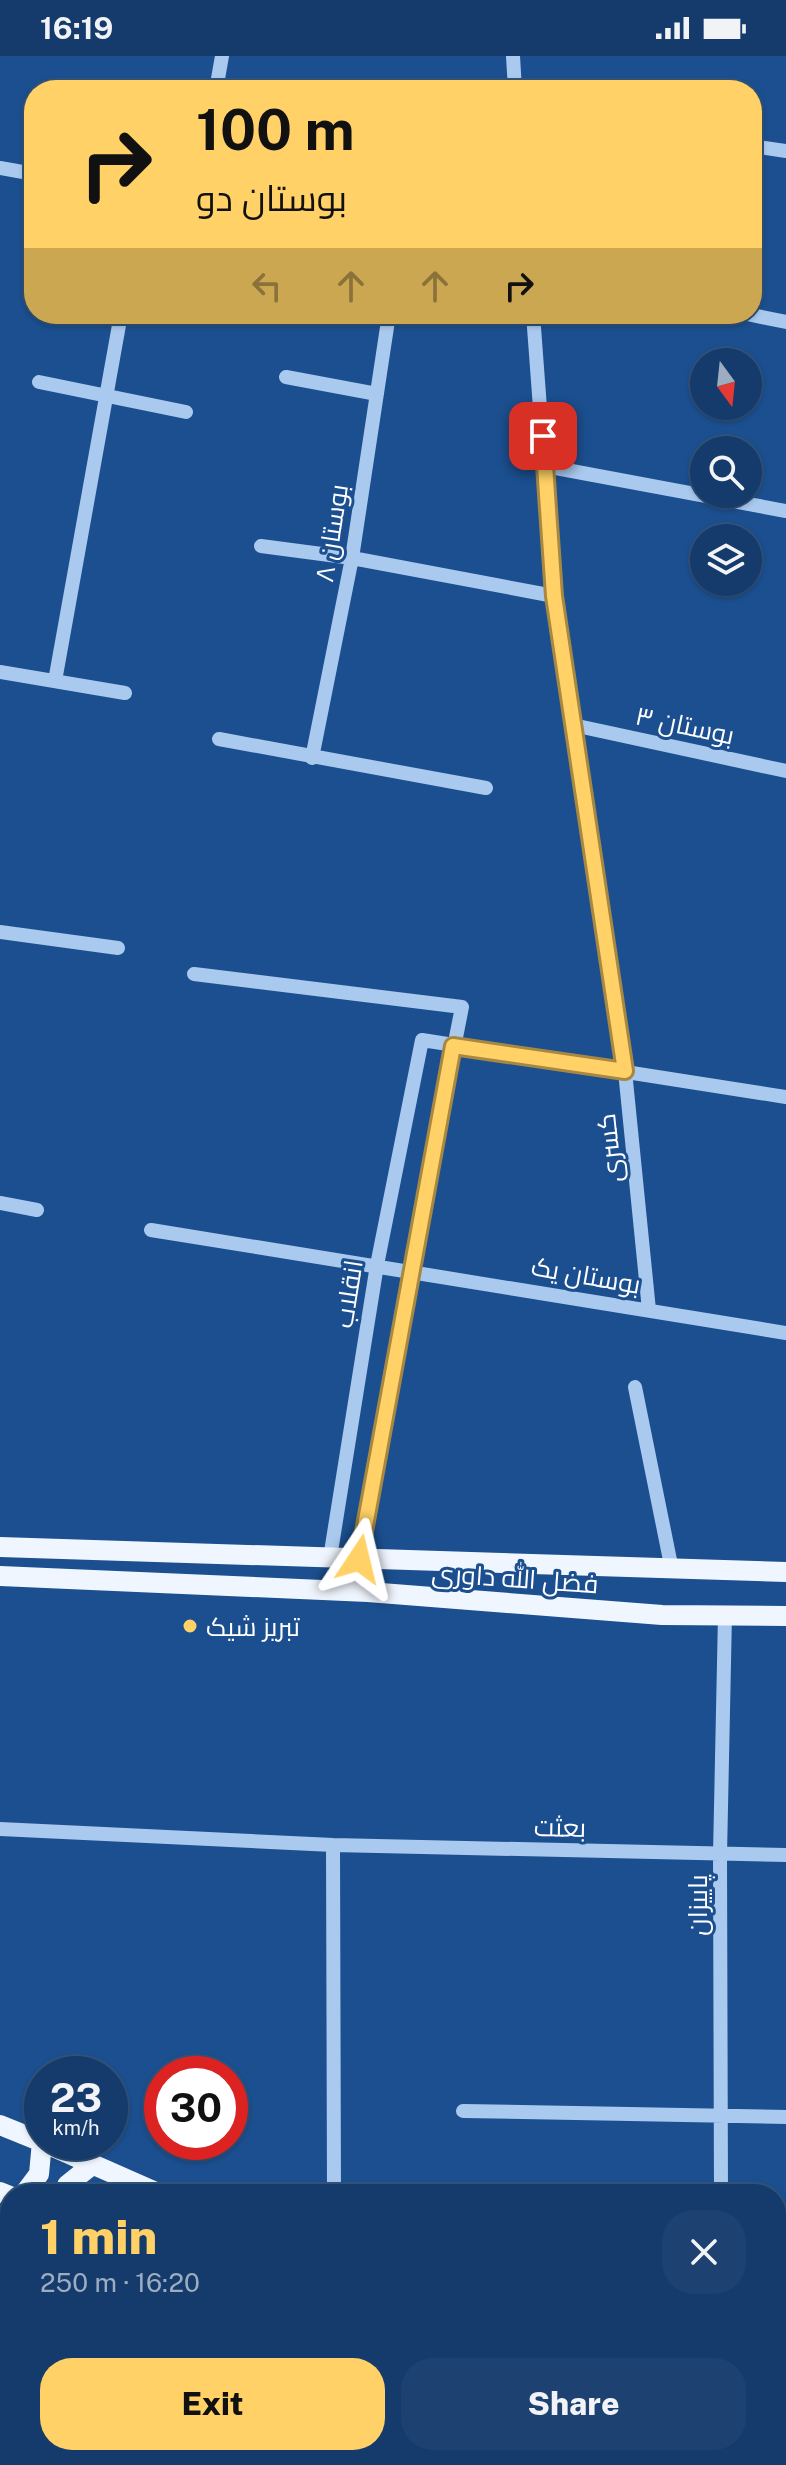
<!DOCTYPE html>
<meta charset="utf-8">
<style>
:root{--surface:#143b6b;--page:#1d4271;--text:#f1f3f6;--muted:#9dadc1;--line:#33557e;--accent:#ffd166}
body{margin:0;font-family:"Public Sans",Cairo,sans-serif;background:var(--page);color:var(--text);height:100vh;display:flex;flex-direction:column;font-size:30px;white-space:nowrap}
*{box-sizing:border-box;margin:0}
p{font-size:26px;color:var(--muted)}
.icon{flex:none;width:44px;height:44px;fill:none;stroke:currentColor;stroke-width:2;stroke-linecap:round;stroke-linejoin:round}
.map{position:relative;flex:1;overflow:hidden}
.details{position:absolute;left:0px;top:2128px;width:786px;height:282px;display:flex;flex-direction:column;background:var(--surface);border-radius:32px 32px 0 0;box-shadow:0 2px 6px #0004,0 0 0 2px var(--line)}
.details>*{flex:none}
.guide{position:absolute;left:24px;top:24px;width:738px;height:244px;border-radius:32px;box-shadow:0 2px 6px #0004,0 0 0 2px var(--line);background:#ffd166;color:#111;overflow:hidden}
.needle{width:52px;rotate:165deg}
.buttons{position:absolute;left:690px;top:292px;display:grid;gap:16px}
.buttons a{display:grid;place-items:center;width:72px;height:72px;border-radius:50%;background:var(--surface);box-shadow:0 2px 6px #0004,0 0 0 2px var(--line);font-size:40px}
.speed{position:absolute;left:24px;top:2000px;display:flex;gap:16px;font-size:40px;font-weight:700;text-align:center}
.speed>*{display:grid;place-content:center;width:104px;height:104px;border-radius:50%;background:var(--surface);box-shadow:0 2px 6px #0004,0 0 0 2px var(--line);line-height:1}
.speed small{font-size:20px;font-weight:400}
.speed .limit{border:12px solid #d22;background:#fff;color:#111}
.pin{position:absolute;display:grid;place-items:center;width:68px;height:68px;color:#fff;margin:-34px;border-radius:16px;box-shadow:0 4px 12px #0006}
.me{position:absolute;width:88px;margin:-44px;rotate:10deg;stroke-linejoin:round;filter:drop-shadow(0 0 6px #0008)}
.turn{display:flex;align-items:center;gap:28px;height:168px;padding:0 40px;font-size:36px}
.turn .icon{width:104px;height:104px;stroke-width:2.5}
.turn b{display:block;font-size:56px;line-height:68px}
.lanes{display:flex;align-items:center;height:76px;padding:0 40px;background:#0003;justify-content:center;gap:40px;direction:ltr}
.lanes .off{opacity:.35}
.round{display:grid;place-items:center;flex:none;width:84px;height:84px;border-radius:32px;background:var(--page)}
.overview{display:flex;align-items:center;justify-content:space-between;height:136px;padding:0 40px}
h1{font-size:48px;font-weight:800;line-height:60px;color:var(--accent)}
.primary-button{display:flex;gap:16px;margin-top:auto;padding:16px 40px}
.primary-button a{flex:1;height:92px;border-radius:32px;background:var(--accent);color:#111;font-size:32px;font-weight:800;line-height:92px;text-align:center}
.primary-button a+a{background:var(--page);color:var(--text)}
.status{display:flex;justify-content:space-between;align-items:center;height:56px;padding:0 40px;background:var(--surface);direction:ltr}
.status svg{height:22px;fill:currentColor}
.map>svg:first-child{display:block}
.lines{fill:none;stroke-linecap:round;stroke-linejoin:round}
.minor{stroke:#a9c9ee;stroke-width:14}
.major{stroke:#f0f6ff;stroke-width:20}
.route-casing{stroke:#a68842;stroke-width:20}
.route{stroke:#ffd166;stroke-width:14}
.poi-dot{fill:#ffd166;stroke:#1b4f8f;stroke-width:3}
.labels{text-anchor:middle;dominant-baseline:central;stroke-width:6;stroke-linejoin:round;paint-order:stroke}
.street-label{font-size:26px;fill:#fff;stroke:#1b4f8f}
.poi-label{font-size:26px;fill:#fff;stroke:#1b4f8f;text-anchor:start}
</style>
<div class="status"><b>16:19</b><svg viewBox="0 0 49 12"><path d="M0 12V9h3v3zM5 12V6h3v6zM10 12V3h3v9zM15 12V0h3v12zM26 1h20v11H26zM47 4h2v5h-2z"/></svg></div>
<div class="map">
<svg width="786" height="2409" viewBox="0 0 786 2409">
<rect width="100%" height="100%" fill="#1b4f8f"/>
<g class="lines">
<path class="minor" d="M513 0 515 34
M216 34 222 0
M752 90 786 95
M0 112 34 118
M533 258 554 540 625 1015 649 1254
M747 258 786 266
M286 321 377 338
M39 326 186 356
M545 410 786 455
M261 490 352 502 554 540
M0 616 125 637
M55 625 121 258
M573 669 786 715
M219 683 486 732
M312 702 352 502 389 258
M0 876 118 892
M194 918 462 951 410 1214 359 1503
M0 1147 37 1154
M151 1174 786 1277
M635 1331 672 1514
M330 1502 377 1209 422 984 786 1041
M0 1773 333 1789 786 1799
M333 1789 334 2138
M463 2055 786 2061
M721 2138 720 1799 725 1559
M69 2400V2409
M436 2400V2409"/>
<path class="major" d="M0 1491 786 1516
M0 1520 368 1536 662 1559 786 1560
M0 2069 42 2086
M42 2086 160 2138
M0 2136 10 2140
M24 2138 39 2118 42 2086
M66 2138 67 2129 92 2109
M776 2387 786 2391
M652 2400 673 2409"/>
</g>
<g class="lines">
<g class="route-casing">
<path id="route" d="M359 1503 453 990 625 1015 554 540 543 380"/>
</g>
<use href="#route" class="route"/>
</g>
<circle class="poi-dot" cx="190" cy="1570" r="8"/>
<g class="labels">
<g class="street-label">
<text transform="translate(331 477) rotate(-81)">بوستان ۸</text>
<text transform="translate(685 669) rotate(12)">بوستان ۳</text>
<text transform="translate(609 1092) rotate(-96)">کسری</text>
<text transform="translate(586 1219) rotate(10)">بوستان یک</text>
<text transform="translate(348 1238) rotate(-81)">انقلاب</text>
<text transform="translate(515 1522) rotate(4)">فضل الله داوری</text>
<text transform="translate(560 1771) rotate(1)">بعثت</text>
<text transform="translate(697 1849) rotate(-90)">پاییزان</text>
</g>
<g class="poi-label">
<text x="206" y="1570">تبریز شیک</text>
</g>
</g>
</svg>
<div class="buttons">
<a><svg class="needle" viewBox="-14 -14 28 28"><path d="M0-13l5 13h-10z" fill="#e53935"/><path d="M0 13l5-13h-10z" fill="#9dadc1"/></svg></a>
<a><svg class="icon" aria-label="search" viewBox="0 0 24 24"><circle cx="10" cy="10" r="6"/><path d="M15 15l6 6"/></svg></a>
<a><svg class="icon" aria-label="layers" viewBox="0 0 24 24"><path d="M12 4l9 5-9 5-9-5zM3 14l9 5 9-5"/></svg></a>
</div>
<div class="speed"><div>23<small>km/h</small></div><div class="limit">30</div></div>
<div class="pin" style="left:543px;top:380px;background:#d93025"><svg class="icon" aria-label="arrive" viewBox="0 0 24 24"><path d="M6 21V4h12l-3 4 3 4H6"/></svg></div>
<svg class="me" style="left:359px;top:1503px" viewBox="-20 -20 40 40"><path d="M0-17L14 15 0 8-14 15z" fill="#ffd166" stroke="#fff" stroke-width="4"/></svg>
<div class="guide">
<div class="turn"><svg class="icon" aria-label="right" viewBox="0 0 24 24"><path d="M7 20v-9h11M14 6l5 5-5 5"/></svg><div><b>100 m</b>بوستان دو</div></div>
<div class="lanes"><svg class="icon off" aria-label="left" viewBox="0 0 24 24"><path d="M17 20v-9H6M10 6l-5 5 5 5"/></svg><svg class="icon off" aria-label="ahead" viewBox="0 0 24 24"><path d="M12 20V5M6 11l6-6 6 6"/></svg><svg class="icon off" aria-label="ahead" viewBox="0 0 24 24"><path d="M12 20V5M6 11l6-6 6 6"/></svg><svg class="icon" aria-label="right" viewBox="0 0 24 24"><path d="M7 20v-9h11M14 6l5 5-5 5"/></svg></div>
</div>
<section class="details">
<div class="overview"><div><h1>1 min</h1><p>250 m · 16:20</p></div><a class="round"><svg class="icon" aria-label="close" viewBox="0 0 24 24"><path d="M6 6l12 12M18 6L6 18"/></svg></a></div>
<div class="primary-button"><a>Exit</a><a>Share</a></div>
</section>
</div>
